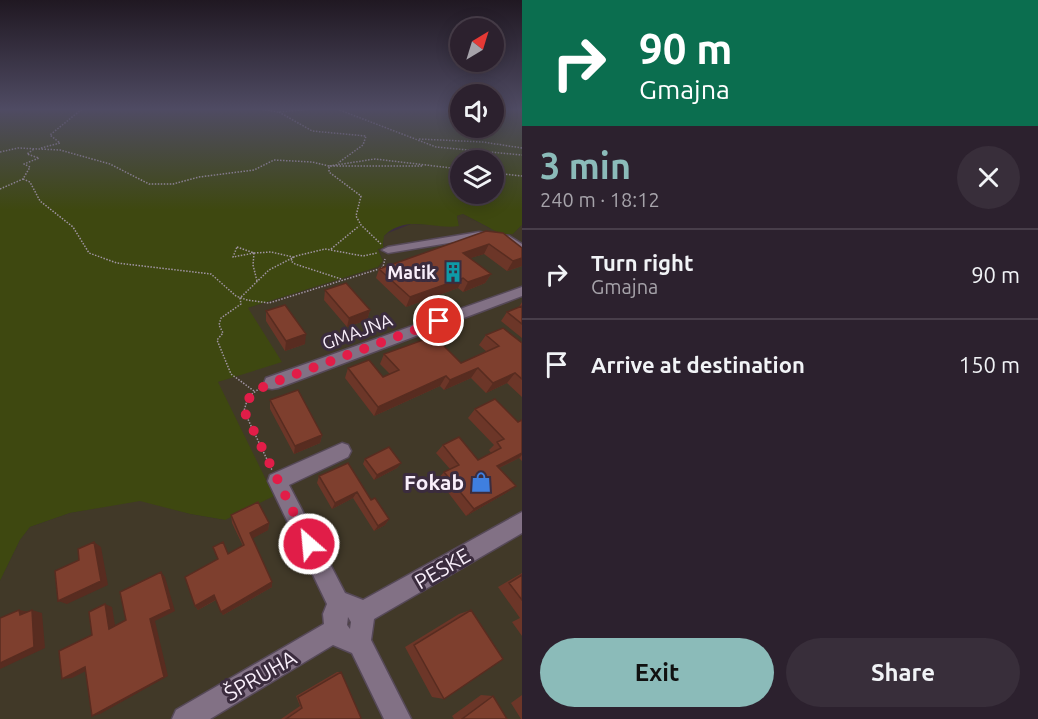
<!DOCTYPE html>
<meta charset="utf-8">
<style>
:root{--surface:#2c212e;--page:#382e3a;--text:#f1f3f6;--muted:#a6a3aa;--line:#483e4a;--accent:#8bbbb9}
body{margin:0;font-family:Ubuntu,sans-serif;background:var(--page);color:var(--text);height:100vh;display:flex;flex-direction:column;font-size:22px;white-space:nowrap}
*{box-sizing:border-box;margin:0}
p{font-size:20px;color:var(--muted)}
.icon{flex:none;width:33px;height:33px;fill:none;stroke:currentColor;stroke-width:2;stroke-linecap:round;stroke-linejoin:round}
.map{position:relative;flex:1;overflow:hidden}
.panel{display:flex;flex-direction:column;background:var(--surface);width:516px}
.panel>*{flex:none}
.top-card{background:#0b6e4f;color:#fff;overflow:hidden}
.needle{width:39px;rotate:38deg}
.controls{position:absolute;left:450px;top:18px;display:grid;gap:12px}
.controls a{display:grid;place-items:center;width:54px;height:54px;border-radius:50%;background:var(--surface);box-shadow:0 3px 15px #0003,0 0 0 2px var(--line);font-size:30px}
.pin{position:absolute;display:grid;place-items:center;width:51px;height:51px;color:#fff;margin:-26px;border:3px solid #fff;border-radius:50%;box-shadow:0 2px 6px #0007}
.me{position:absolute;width:66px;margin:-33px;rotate:333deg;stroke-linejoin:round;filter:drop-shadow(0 0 4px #0008)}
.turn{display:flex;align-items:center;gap:21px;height:126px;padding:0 18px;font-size:27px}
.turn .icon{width:78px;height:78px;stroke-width:2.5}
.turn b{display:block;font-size:42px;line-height:51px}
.round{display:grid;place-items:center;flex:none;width:63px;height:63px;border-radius:32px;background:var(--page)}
.head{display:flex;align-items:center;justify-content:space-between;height:102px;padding:0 18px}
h1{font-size:36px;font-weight:600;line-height:45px;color:var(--accent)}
.action{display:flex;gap:12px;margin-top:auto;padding:12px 18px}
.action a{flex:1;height:69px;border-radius:36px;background:var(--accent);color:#111;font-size:24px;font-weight:600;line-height:69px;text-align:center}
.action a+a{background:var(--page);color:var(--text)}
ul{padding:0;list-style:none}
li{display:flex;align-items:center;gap:18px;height:90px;padding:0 18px;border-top:2px solid var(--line)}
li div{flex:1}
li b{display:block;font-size:22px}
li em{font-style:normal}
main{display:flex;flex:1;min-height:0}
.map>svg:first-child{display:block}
.industrial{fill:#413928}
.green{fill:#3e4810;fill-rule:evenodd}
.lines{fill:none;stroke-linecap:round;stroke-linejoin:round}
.minor-casing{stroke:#564958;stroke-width:3}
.path{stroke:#a195a4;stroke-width:1.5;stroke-dasharray:1.5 1.5;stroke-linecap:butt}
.minor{fill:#827185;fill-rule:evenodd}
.wall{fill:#6c3628}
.shaded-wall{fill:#582c20}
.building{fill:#7e3f2e;stroke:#582c20;stroke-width:1.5}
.route{stroke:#e11d48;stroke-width:10;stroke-dasharray:0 18}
.labels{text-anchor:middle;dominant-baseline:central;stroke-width:6;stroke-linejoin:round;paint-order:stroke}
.poi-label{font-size:18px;font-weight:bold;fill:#f9effb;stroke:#3b2c3e;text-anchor:end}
.street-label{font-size:18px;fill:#f9effb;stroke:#3b2c3e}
.near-poi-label{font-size:21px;font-weight:bold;fill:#f9effb;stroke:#3b2c3e;text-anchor:end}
.near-street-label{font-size:21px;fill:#f9effb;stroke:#3b2c3e}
</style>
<main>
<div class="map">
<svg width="522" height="719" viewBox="0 0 522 719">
<rect width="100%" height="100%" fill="#3b2c3e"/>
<path class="industrial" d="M463 214 489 228 513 234 522 225V719H0V581L20 540 30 527 70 513 140 500 190 514 225 520 218 382 241 373 248 308 378 267 383 261 378 248 384 245V236L388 233 411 224 459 226 457 216Z"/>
<path class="green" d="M0 109H460V128H494V109H522V225L513 234H501L463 214 457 216 459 226C433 230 406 214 384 236L383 248 378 249 383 261 378 267 248 308 282 362 218 382 274 496 225 520 190 514 140 501 70 513 30 527 20 540 0 581ZM460 160H494V194H460Z"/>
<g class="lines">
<g class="minor-casing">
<path id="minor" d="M479 232 509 236 522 244V252L502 241 479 238 388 253 382 250 388 247Z
M522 287V296L278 388 272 389 266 388 264 383 266 378Z
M342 443 348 445 351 451 348 457 289 485 345 593 363 600 522 512V533L374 619 371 640 411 719H384L352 653 333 645 210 719H172L176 710 324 624 323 614 327 604 268 481 270 475ZM348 617 351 622 350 629 347 625Z"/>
</g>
<path class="path" d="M259 109 279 112 312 109
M337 109 436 147 522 155
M279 112 312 131 366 136 363 145 338 163
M419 139 483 142 522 148
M41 148 60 143 50 135 82 109
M0 152 18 148 60 150 110 164 149 184H173L199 177 254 170 274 160 312 162 329 166H422
M494 173 522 176
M23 179 30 182 40 201 73 227 89 253 117 263 211 274 236 296 247 300 269 303 379 269 383 267 385 259
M0 189 23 179 30 167 24 164 39 158 27 154 34 149
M381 244 361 225 356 216 361 196 329 172V166L375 159 460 169
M237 247 254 253 233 257Z
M331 249 359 226
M254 253 253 265 257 281
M254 253 271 252 293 257 291 261 295 264 341 279
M260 388 248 397 244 411 272 470
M254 391 231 374 217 340 223 333 219 325 221 318 241 304 240 298 269 270 296 256 325 249 363 256 377 253"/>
<use href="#minor" class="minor"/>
</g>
<path class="wall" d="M503 233 522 248V266L507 271 484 254 470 258 491 274 485 283 463 292 458 288 406 307 376 278 379 269Z
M325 290 370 310 367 320 347 327 324 300Z
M522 302V338L501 321 507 312 519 307Z
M266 311 305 344 285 351 266 321Z
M486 335 522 343V397L507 383 486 393 471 378 444 390 440 386 374 416 345 378 348 368 383 377 390 374 380 364 384 354 461 363 487 352 479 345Z
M270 400 322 435 320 443 294 454 270 409Z
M475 409 518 422 522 420V461L519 458 499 468 516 486 506 493 466 516 438 479 444 472 450 469 436 453 443 445 478 460 491 453 489 450 494 445 468 418Z
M365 459 401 463 397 468 374 480 363 464Z
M348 463 371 500 389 519 385 525 374 531 353 498 332 509 317 483 319 476Z
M231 515 269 523 268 530 252 538 272 582V587L223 615 216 600 198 610 195 606 228 554 243 546 232 523Z
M522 573V636L512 622 520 618 498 587Z
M471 610 444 699 432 697 405 647 459 614Z
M337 672H341L359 719H281L300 706 296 696Z
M481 695 493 696 507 719H454L452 716Z
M522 695V719H521L511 703Z"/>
<path class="shaded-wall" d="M489 244 484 254 458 262 463 253Z
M522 258V266L507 271 513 261Z
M491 274 485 283 463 292 468 282Z
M463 278 458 288 406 307 410 297Z
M370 310 367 320 347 327 349 318Z
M306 334 305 344 285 351 286 341Z
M478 368 471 378 444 390 450 380Z
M515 373 507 383 486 393 493 383Z
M446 376 440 386 374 416 378 407Z
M322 435 320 443 294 454 295 446Z
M522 453V455L519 458 489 473 497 466Z
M401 463 397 468 374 480 377 475Z
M516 486 506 493 466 516 474 509Z
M357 492 353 498 332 509 335 503Z
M389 519 385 525 374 531 378 526Z
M269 523 268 530 250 540V533Z
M94 542 101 547 108 585 67 604 58 601Z
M161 572 165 577 175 611 155 621 168 676 100 714 92 716Z
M272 582V587L223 615 221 612Z
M214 595 217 599 198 610 195 606Z
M105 604 112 607 116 631 109 629Z
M19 610 30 612 20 615Z
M32 610 42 613 45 648 0 669V663Z
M85 667H94L72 678 62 679Z"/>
<path class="building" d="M486 231 503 233 522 248V258L513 261 489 244 463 253 491 274 468 282 463 278 410 297 379 269Z
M346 283 370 310 349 318 325 290Z
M285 305 306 334 286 341 266 311Z
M522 306V324L507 312Z
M503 328 522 343V379L515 373 493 383 478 368 450 380 446 376 378 407 348 368 369 360 383 377 399 370 384 354 434 336 461 363 499 346 486 335Z
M298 390 322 435 295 446 270 400Z
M495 399 518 422 522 420V453L497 466 516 486 474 509 444 472 459 465 443 445 459 437 478 460 501 448 497 442 504 439 475 409Z
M389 447 401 463 377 475 365 459Z
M348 463 371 500 375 498 389 519 378 526 357 492 335 503 319 476Z
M258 502 269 523 250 533 272 582 221 612 214 595 195 606 185 577 218 559 213 547 223 542 228 554 244 545 231 515Z
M94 542 101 581 58 601 55 571 79 560 78 549Z
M161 572 171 609 150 619 164 677 92 716 85 667 62 679 59 651 92 635 89 612 105 604 109 629 126 620 120 592Z
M522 575V600L509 583Z
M19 610 20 615 32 610 34 647 0 663V618Z
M471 610 503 659 444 699 414 645Z
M341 672 361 718 359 719H286L302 708 298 697Z
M493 696 507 719H462Z"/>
<linearGradient id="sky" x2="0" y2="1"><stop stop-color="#201822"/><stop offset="0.52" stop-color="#4f4b63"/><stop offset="1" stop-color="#4f4b63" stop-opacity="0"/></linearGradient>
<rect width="522" height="210" fill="url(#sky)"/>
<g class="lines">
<path class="route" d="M309 544 244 411C249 393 256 390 272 383L439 321"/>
</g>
<defs>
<g id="building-bare" transform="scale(1.62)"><path d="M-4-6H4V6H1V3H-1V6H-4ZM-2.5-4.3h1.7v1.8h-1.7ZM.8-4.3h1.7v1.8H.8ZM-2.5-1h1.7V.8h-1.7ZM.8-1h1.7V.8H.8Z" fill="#0f9aa8" stroke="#3b2c3e" stroke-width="2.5" paint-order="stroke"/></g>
<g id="shop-bare" transform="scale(1.62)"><path d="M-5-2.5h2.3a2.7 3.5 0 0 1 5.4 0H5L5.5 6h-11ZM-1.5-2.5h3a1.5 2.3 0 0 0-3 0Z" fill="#3f7fe0" stroke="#3b2c3e" stroke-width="2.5" paint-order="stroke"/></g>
</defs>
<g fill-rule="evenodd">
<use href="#building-bare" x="453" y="272"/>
<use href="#shop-bare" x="481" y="482"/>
</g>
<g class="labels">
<g class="poi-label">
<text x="436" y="272">Matik</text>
</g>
<g class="street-label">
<text transform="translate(357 331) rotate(-20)">GMAJNA</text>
</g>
<g class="near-poi-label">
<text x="464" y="482">Fokab</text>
</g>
<g class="near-street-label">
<text transform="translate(442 568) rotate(-30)">PESKE</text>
<text transform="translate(260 675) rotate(-30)">ŠPRUHA</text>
</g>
</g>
</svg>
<div class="controls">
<a><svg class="needle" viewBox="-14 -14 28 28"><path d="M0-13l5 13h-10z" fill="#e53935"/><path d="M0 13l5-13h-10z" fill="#a6a3aa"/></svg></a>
<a><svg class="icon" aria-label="sound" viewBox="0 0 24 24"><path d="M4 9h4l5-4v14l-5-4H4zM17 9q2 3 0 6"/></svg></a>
<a><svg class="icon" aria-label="layers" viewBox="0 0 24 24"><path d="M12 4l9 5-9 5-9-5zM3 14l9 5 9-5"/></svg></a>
</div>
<div class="pin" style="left:439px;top:321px;background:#d93025"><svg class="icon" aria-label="arrive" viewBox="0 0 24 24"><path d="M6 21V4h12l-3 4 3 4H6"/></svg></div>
<svg class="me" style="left:309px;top:544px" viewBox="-20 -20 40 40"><circle r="17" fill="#e11d48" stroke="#fff" stroke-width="3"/><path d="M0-11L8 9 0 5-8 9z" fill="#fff"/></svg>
</div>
<section class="panel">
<div class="top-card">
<div class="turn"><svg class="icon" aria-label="right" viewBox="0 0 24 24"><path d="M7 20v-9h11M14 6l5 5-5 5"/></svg><div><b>90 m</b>Gmajna</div></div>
</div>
<div class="head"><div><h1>3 min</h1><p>240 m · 18:12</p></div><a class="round"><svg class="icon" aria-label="close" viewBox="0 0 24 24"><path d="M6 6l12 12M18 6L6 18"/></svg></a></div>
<ul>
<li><svg class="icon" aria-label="right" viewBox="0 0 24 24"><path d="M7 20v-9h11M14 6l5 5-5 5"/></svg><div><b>Turn right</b><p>Gmajna</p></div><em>90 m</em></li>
<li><svg class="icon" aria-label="arrive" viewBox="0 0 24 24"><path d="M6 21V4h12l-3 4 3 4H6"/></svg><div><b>Arrive at destination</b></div><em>150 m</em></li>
</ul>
<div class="action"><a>Exit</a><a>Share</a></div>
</section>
</main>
